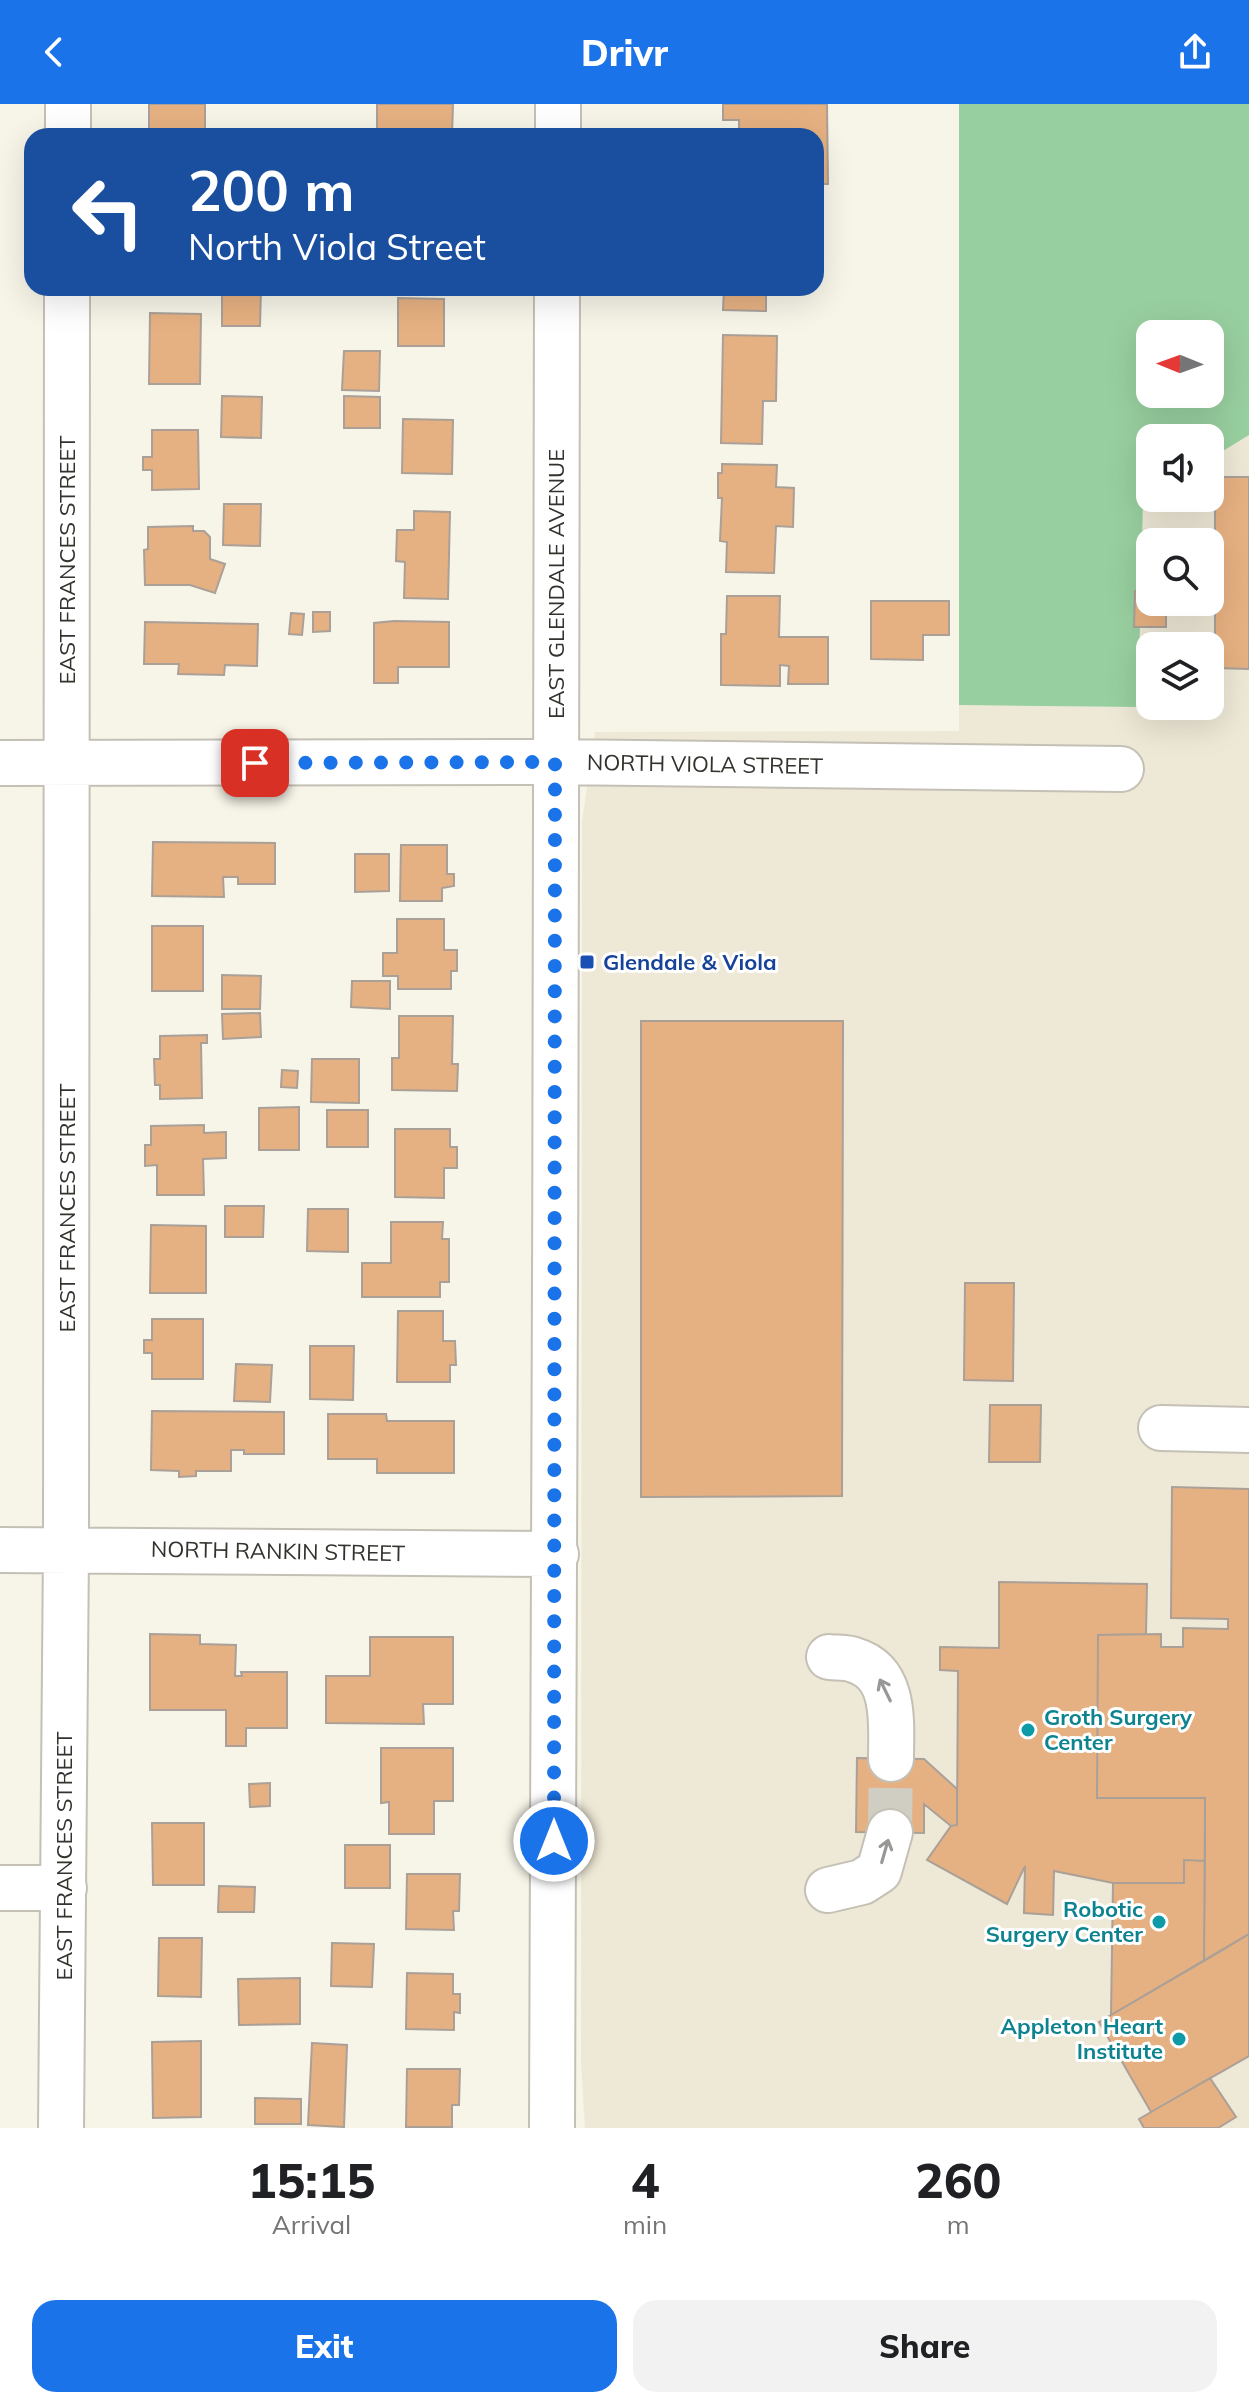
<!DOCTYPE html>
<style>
:root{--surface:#fff;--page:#f2f2f2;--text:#202124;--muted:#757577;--accent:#1a73e8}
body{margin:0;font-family:Mulish,sans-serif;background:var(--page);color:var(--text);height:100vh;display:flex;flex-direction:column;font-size:30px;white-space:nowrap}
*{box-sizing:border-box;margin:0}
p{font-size:26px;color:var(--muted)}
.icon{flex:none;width:44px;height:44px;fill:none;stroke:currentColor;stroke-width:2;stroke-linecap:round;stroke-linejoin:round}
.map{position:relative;height:2024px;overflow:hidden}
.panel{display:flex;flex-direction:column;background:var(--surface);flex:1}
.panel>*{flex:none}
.top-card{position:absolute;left:24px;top:24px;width:800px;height:168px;border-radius:24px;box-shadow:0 8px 32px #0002;background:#1a4fa0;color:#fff;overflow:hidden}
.needle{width:52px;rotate:271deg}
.controls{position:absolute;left:1136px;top:216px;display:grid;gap:16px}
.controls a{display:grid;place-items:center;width:88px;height:88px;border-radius:16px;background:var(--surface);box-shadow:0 8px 32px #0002;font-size:40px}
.pin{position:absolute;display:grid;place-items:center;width:68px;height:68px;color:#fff;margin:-34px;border-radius:16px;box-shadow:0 4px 12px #0006}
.me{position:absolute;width:88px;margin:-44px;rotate:0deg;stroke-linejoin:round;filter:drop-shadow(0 0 6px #0008)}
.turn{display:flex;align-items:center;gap:28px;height:168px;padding:0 32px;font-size:36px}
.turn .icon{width:104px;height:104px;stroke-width:2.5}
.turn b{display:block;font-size:56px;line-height:68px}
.eta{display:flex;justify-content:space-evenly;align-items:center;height:136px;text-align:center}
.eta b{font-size:48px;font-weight:800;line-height:56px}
.action{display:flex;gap:16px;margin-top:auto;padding:16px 32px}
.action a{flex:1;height:92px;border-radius:24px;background:var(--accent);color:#fff;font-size:32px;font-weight:800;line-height:92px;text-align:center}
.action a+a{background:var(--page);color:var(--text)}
header{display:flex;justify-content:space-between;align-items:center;height:104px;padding:0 32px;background:var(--accent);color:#fff;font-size:36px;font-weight:800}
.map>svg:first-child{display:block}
.built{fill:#eee8d6;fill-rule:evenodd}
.forest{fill:#98cfa0;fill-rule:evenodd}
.building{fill:#e6b182;stroke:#aaa098;stroke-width:2}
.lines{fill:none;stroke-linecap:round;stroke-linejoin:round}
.minor-tunnel{stroke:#d0cdc3;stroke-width:44;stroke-dasharray:44 22;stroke-linecap:butt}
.minor-casing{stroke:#c4c0b5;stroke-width:48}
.minor{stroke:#fff;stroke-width:44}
.oneway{stroke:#999896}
.route{stroke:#1a73e8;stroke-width:14;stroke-dasharray:0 25.2}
.transit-dot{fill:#1a4fb4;stroke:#fff;stroke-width:3}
.culture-dot{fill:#0f9aa8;stroke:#fff;stroke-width:3}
.labels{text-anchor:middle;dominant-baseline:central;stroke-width:6;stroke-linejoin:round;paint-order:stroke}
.street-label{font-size:22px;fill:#33322d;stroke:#fff}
.transit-label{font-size:22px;font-weight:bold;fill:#164399;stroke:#fff;text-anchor:start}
.culture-label{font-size:22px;font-weight:bold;fill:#0d838f;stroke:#fff;text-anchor:end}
</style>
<header><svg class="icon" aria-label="back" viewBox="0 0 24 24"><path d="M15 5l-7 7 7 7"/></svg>Drivr<svg class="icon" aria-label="share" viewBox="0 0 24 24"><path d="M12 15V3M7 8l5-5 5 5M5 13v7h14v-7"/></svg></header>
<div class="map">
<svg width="1249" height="2024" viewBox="0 0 1249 2024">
<rect width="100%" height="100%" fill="#f7f4e8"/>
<path class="built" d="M1249 331V2024H585L581 1958 582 718 595 628 959 627V601L1138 603 1143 398 1150 393 1210 394V355ZM1150 438H1210V498H1150ZM1150 542H1210V602H1150Z"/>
<path class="forest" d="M959 0H1249V331L1210 355V334H1150V393L1143 398 1138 603 959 601ZM1150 230H1210V290H1150Z"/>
<path class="building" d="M149 0H205V32H158L157 26 149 25Z
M377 0H453L452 32H377Z
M723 0H827L828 80H816V32H739V16H723Z
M724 184H788L787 191H766V207L723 206Z
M222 186H261L260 222H222Z
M398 194 444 195V242H398Z
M150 209 201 210 200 280H149Z
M723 231 777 232 776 297H763L762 340 721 339Z
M344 247H380L379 287 342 286Z
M222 292 262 293 261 334 221 333Z
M344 292 380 293V324H344Z
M403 315 453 316 452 370 402 369Z
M152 326H198L199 385 152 386V366H143V353H152Z
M722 360 777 361 776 383 794 384 793 423 776 422 774 469 726 468 727 438 720 437 722 394H718V369H722Z
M1215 373H1249V565L1215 564Z
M224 400H261L260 442 223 441Z
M414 407 450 408 448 495 404 494 405 458 396 457 397 426H414Z
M193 422V427H204L210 433V455L225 460 215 489 190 481H145L144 446 148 445V423Z
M1135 487H1150V498H1166V523H1134Z
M727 492H780L779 533H828V580H788L789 562 780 561V582L721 581V530H726Z
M871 497H949V531H923V556L871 555Z
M313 508H330V527L313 528Z
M291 509 304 510 302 531 289 530Z
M394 517 449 518V563H398V579H374V519Z
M145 518 258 520 257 562 225 561 224 571 178 570 179 560H144Z
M153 738 275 739V780H238V773H223L224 793 152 792Z
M401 741H447V770H454V782L442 784V797H400Z
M355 750H389V787L355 788Z
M397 815H444V846H457V867H451V885H398V872H383V849H397Z
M152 822H203V887H152Z
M222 871 261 872 260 905H222Z
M352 877H390V905L351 903Z
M260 909 261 933 223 935 222 910Z
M399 912H453L452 960H458L457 987 392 986V954H399Z
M641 917H843L842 1392 641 1393Z
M207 931V939H201L202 994 160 995V981H155L154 955H160V932Z
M312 955H359V999L311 998Z
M282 966 298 967 297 984 281 983Z
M299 1003V1046H259V1004Z
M327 1006H368V1043H327Z
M204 1021V1029L226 1028V1054L203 1055 204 1091H157V1061L145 1062V1041H151V1022Z
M395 1025H450V1043H457V1064H444V1094L395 1093Z
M225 1102H264L263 1133H225Z
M308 1105H348V1148L307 1147Z
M391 1118H443L442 1135H449V1178H440V1193H362V1159H391Z
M151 1121 206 1122V1189H150Z
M965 1179H1014L1013 1277 964 1276Z
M398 1207H443V1237H455L456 1261H450V1278H397Z
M152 1215H203V1275H152V1249H144V1236H152Z
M310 1242H354L353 1296 310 1295Z
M236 1260 272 1261 270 1298 234 1297Z
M990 1301H1041L1040 1358H989Z
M152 1307 284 1308V1350H244V1346H231V1367H196V1372L179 1373V1367L151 1366Z
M328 1310H386L387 1317H454V1369H377V1355H328Z
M1172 1383 1249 1385V1830L1204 1857 1205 1694H1097L1098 1531 1161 1530V1543H1183V1524L1228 1525V1515L1171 1514Z
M999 1478 1147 1480 1146 1530 1098 1531 1097 1694H1205V1757L1184 1756V1779H1113L1054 1767 1053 1811 1024 1809 1025 1762 1007 1800 927 1756 951 1722 957 1721 958 1567 940 1566V1543L999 1544Z
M150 1530 200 1531V1540L236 1541 235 1572H242L241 1568H287V1624H246V1642H226V1606H150Z
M370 1533H453V1600H423L424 1620 326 1619V1572H370Z
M381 1644H453V1697H434V1730H389V1698L381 1699Z
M857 1654 924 1655 957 1685V1721L951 1722 924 1700V1729L856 1728Z
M270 1679V1702L250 1703 249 1680Z
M152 1719H204V1781H153Z
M345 1741H390V1784H345Z
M1184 1756 1205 1757 1204 1857 1111 1911 1113 1779H1184Z
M407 1770H460L459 1807H453L454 1826 406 1825Z
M219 1782 255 1783 254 1808H218Z
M1249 1830V1952L1151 2008 1099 1918Z
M159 1834H202L201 1893 158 1892Z
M332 1839 374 1840 372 1883 331 1882Z
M407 1869 453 1870V1890H460V1909L454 1908V1926L406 1925Z
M300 1874V1920L239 1921 238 1875Z
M201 1937V2013L153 2014 152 1938Z
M312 1939 347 1941 344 2023 308 2021Z
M407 1965H460L459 2001H452V2023H406Z
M1210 1974 1236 2013 1218 2024H1144L1139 2015Z
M255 1994 301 1995V2020H255Z"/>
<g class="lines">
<path class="minor-tunnel" d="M890 1728 891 1655"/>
<g class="minor-casing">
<path id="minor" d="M68 32V0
M558 32V0
M0 659 555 658 1121 665
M1161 1324 1249 1326
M0 1446 556 1450
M829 1553C837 1554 847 1553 854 1556 897 1569 891 1619 891 1655
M0 1784H64
M828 1786 862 1778 879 1767 890 1728
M61 2024 66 1445 67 184
M552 2024C557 1411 554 797 557 184"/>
</g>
<use href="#minor" class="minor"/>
</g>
<defs><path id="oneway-shaft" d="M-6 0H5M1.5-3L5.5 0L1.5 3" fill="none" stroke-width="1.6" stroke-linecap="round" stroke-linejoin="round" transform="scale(2)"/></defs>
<g class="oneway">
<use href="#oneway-shaft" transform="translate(885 1586) rotate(-116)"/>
<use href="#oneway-shaft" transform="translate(885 1747) rotate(-74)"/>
</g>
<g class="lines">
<path class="route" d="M255 659 555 658 554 1737"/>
</g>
<rect class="transit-dot" x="579" y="850" width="16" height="16" rx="4"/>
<g class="culture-dot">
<circle cx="1028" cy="1626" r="8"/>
<circle cx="1159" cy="1818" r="8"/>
<circle cx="1179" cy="1935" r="8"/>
</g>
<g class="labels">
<g class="street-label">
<text transform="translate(67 456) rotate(-90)">EAST FRANCES STREET</text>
<text transform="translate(556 480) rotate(-90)">EAST GLENDALE AVENUE</text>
<text transform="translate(705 660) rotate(1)">NORTH VIOLA STREET</text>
<text transform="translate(67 1104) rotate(-90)">EAST FRANCES STREET</text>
<text transform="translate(278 1447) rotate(1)">NORTH RANKIN STREET</text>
<text transform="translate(64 1752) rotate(-90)">EAST FRANCES STREET</text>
</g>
<g class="transit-label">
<text x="603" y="858">Glendale &amp; Viola</text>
</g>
<g class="culture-label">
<text x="1044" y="1613" text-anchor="start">Groth Surgery<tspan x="1044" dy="25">Center</tspan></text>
<text x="1143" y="1805">Robotic<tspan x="1143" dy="25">Surgery Center</tspan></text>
<text x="1163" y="1922">Appleton Heart<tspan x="1163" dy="25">Institute</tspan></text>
</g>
</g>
</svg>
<div class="controls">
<a><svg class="needle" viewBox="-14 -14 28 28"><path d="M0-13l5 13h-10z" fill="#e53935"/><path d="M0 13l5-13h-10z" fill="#757577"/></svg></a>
<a><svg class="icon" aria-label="sound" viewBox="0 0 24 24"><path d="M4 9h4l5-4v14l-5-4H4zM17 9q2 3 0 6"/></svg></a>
<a><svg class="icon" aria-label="search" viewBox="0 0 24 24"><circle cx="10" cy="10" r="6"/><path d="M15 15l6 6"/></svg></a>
<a><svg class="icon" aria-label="layers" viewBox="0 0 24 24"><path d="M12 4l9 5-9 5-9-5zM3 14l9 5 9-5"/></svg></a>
</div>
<div class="pin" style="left:255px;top:659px;background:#d93025"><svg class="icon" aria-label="arrive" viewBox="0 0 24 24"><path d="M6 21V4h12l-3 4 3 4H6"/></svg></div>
<svg class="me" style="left:554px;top:1737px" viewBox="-20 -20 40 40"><circle r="17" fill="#1a73e8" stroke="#fff" stroke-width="3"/><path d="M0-11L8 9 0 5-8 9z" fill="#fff"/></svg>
<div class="top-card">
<div class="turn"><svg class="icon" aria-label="left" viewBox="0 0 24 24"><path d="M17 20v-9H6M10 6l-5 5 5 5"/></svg><div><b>200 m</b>North Viola Street</div></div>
</div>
</div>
<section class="panel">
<div class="eta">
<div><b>15:15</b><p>Arrival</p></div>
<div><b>4</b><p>min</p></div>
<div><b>260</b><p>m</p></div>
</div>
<div class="action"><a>Exit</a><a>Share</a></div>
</section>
